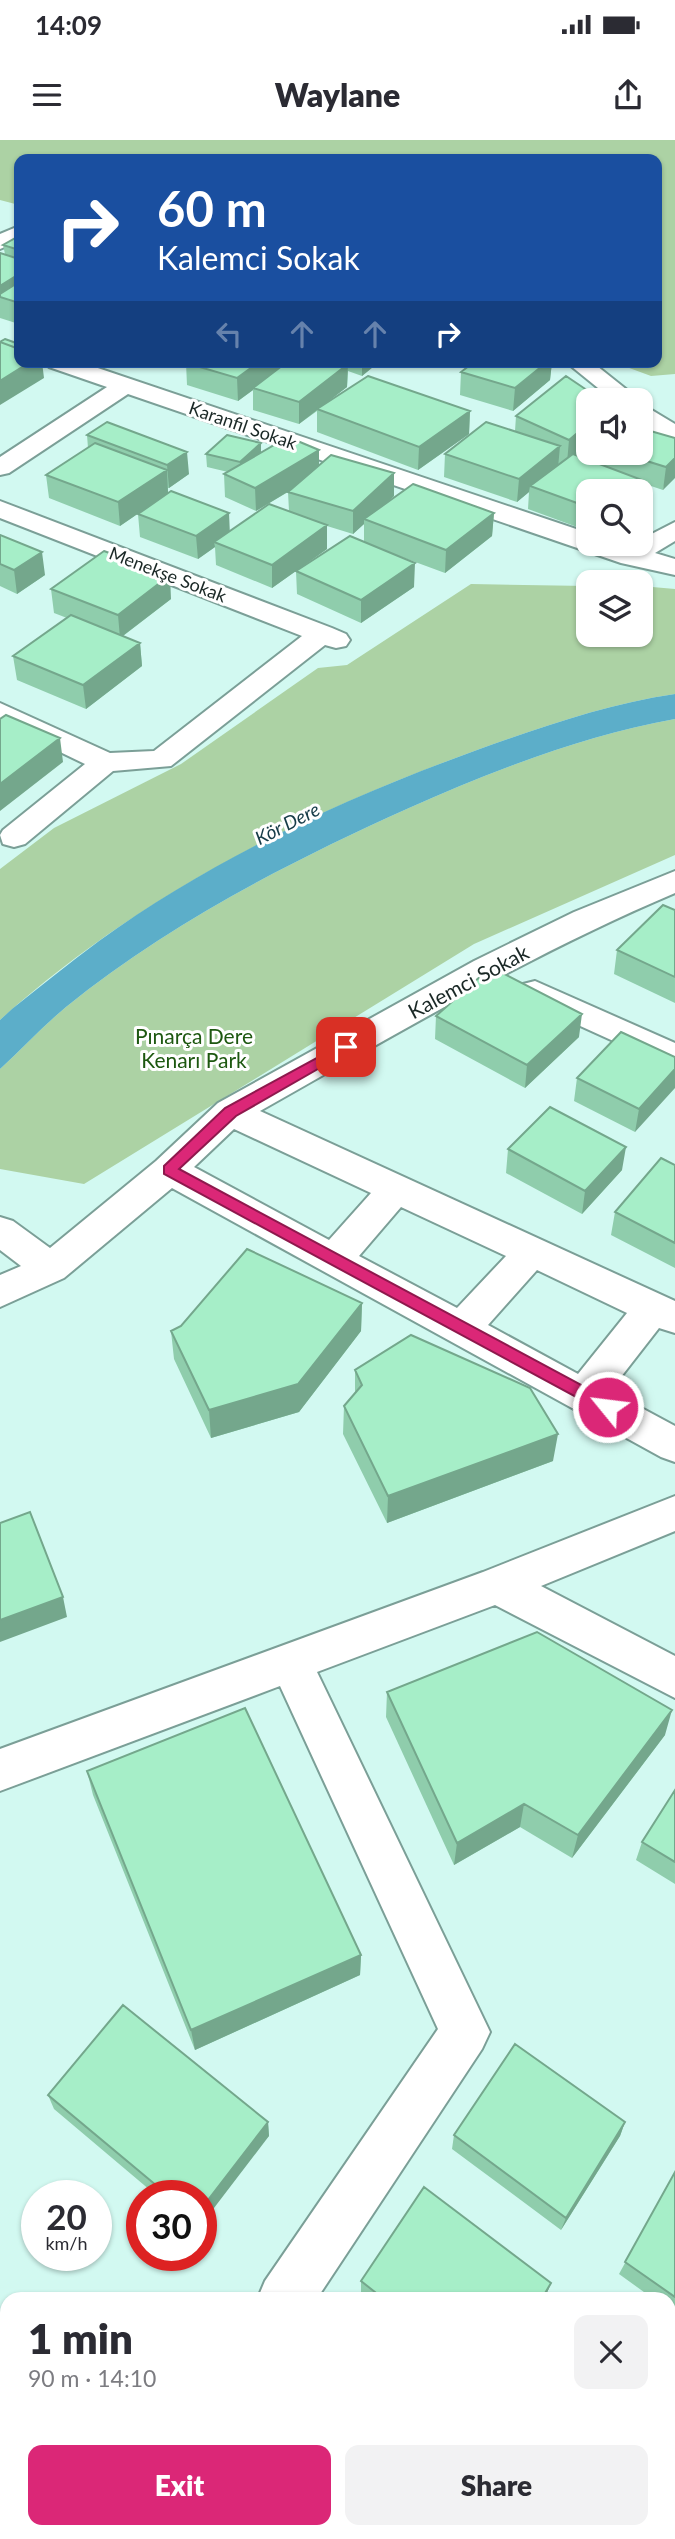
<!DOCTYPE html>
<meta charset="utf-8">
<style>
:root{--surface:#fff;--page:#f2f2f3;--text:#2b2b33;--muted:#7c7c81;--accent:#db2777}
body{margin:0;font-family:Lato,sans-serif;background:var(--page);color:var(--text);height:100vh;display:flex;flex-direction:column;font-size:26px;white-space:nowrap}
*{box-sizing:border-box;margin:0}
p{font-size:23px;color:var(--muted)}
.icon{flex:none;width:38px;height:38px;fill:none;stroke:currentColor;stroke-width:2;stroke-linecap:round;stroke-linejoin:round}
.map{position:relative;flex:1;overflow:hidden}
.sheet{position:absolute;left:0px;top:2152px;width:676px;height:247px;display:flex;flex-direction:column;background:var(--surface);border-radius:21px 21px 0 0;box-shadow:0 2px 5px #0004}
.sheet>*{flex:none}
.banner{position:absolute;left:14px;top:14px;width:648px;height:214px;border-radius:14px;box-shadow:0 2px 5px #0004;background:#1a4fa0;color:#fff;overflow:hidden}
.controls{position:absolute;left:576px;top:248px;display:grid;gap:14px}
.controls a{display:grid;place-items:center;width:77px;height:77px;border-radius:14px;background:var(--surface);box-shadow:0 2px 5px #0004;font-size:35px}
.speed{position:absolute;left:21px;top:2040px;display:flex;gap:14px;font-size:35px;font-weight:700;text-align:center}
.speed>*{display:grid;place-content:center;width:91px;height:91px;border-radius:50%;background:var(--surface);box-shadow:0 2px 5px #0004;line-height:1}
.speed small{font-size:18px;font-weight:400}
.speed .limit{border:10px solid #d22;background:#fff;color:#111}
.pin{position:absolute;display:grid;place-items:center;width:60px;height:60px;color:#fff;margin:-30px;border-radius:14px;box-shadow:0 4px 10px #0006}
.me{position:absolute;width:77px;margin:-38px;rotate:299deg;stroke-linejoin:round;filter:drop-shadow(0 0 5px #0008)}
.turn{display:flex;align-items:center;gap:24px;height:147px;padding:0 28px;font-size:32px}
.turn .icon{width:91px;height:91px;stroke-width:2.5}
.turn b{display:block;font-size:49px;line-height:60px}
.lanes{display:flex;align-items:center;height:66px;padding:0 28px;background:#0003;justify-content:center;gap:35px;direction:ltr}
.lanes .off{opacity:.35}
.round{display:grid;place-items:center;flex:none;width:74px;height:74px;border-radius:14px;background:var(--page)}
.head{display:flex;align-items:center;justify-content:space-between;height:119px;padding:0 28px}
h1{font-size:42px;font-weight:800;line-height:52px}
.action{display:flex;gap:14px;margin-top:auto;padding:14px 28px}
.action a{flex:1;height:80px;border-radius:14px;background:var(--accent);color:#fff;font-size:28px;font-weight:800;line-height:80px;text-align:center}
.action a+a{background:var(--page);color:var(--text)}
.status{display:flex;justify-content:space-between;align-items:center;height:49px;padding:0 35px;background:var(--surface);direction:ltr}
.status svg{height:19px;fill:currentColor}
header{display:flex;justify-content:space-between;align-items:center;height:91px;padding:0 28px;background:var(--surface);font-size:32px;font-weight:800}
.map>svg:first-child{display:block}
.green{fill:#acd2a4}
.water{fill:#5caec9}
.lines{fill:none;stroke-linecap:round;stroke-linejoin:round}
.minor-casing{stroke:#7b9f97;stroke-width:4}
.minor{fill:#fff;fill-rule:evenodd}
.wall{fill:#8fcdac;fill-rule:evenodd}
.shaded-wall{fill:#74a78c}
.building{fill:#a6eec8;stroke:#74a78c;stroke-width:2}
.route{fill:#db2777;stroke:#8e194d;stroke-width:2}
.labels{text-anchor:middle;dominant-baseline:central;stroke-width:6;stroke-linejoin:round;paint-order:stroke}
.far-street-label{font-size:18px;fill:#192725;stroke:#fff}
.far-water-label{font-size:19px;font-style:italic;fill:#163c48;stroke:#fff}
.street-label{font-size:21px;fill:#192725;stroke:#fff}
.park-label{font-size:21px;fill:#1d5810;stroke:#fff}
</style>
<div class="status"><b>14:09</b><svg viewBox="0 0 49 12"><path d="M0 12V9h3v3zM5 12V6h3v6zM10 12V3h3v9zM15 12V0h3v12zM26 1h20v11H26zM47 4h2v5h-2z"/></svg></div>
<header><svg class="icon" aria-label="menu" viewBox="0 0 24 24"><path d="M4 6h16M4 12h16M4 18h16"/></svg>Waylane<svg class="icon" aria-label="share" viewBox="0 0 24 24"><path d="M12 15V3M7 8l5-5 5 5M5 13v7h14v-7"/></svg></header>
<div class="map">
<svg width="675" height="2399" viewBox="0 0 675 2399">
<rect width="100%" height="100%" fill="#d2f9f1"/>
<path class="green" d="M0 0H675V234L651 236 613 222H656V19H19V65L0 60Z
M471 444 588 446V495H640L641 446 675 449V554C606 564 542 587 477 610 306 672 136 757 0 880V729L54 688 181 624 318 528 347 525Z
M675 579V715L474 804 84 1044 0 1029V929C22 909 43 886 66 867 168 784 289 722 409 668 495 630 582 596 675 579Z"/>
<path class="water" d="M675 554V579C582 596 495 630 409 668 289 722 168 784 66 867 43 886 22 909 0 929V880L12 869C41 846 69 823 99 801 214 718 345 658 477 610 542 587 606 564 675 554Z"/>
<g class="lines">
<g class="minor-casing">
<path id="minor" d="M19 86V101L0 109V94Z
M46 222H80L588 393V404H640V400L675 382V401L655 413 675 419V435L621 423 128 254 9 333 0 335V317L107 247 49 227Z
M566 222H592L641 261H614Z
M640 263 675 284V302L666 300 640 282Z
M0 361 332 488 346 494 350 500 346 506 336 508 325 505 171 626 113 631 25 704 14 707 3 704 0 695 3 690 85 624 0 583V563L110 613 154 611 302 496 0 378Z
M675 731V753C531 814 396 894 260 971L675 1161V1193L659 1188 610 1251 675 1286V1322L661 1317 172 1048 64 1138 0 1167V1135L21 1126 0 1110V1077L13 1081 50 1108 156 1021 218 963 474 821 574 772ZM234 989 371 1053 329 1100 194 1027ZM401 1067 506 1116 457 1168 359 1116ZM537 1130 627 1173 578 1234 488 1185Z
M535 841 675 903V929L523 860 518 852 523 844Z
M675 1356V1391L541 1446 675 1516V1558L495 1465 317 1532 490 1892 482 1909 316 2160H257L265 2141 438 1889 280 1546 0 1651V1609L483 1432Z
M95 2392H155L152 2399H92Z"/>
</g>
<use href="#minor" class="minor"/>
</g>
<path class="wall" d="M19 96V184L0 178V113L5 114 3 105Z
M379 222 362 236 348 231 347 247 327 262 470 271 469 294 418 330 317 292V271L299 284 253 270V250L238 261 187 245 186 223Z
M472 222H552L550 240 513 271 460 255 461 232 473 222Z
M516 276 588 305 576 315 595 322 596 313H640L675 298 663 350 642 343 640 352H588V391L528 369 529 352 517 362 444 337 445 314 515 291Z
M107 282 189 334 169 348H168V353L120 386 49 358 46 335 88 308 87 295Z
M261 303V313L319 325 394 356 387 363 494 373 492 396 445 433 380 409 414 447 361 483 297 454 296 431 272 448 216 425 215 407 198 419 140 397 138 374 230 391 289 371 288 352 256 371 225 357 224 334 228 332 207 327 206 314ZM364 384V402L298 430 327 409V386L353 394Z
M0 395 45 435 17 454 0 446Z
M51 449 171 459 123 496 140 503 142 526 86 569 17 540 13 516 67 478 54 473Z
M675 770V863L614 834 617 810Z
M436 876 579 897 525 948 435 899Z
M675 917 635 992 574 961 577 938Z
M508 1009 622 1030 582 1074 506 1033Z
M675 1025V1128L611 1095 615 1072Z
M362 1163 361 1191 299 1272 211 1298 174 1219 171 1191Z
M355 1230 553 1321 387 1383 343 1294 344 1266 355 1253Z
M387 1552 665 1595 572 1718 520 1687 454 1725 386 1577Z
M87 1631 361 1815 360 1835 195 1910 93 1655Z
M675 1650V1744L636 1720 642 1702Z
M48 1955 268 1982 269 1996 201 2056H157L54 1969Z
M625 1982 620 1996 561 2090 452 2009 454 1995Z
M675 2032V2173L668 2169V2160H655L619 2134Z
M361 2141 551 2143 544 2160H370L361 2152Z
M340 2392H401L397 2399H347Z"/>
<path class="shaded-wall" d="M19 134V158L0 157V146Z
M26 222H42L44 238 0 265V241Z
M259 222H289L253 248V250L238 261 237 238Z
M362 222H379L362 236Z
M547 222H552L550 240 513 271 515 248Z
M348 224 347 247 299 284V262Z
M470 271 469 294 418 330 419 307Z
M588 284V305L567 323 569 300Z
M261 303V316L240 335V322Z
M560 306 558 328 530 346 529 352 517 362 519 339Z
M319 310V333L256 371 255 348Z
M187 312 189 334 169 348 167 325Z
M675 318V338L663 350 666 327Z
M167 330 168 353 120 386 118 362Z
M394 333V356L368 380 364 379V384L353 394V371Z
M642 340 640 352H626Z
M229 373 230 396 214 402 215 407 198 419 196 396Z
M494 373 492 396 445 433 446 410Z
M327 385V409L272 448V425Z
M42 412 45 435 17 454 14 430Z
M415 423 414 447 361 483V460Z
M170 435 171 459 120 498 118 475Z
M140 503 142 526 86 569 83 545Z
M60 598 63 622 0 671V644Z
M582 874 579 897 525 948 527 925Z
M675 929V948L635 992 639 969Z
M626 1007 622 1030 582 1074 585 1051Z
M362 1163 361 1191 299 1272 211 1298 209 1270Z
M558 1294 553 1321 387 1383 388 1356Z
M63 1457 67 1477 0 1502V1480Z
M672 1570 665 1595 572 1718 578 1695Z
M524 1664 520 1687 454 1725 457 1703Z
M361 1815 360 1835 195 1910 191 1890Z
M268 1982 269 1996 201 2085V2069Z
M625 1982 620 1996 561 2090 566 2078Z
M551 2143 544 2160H541Z
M24 2392H36L31 2399H19Z
M398 2392H401L397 2399H393Z"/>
<path class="building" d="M19 96V110L3 105Z
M0 113 19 119V134L0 146Z
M19 142V163L0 157V154Z
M5 199 19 204V209L0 202Z
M0 202 19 209V222H30L0 241Z
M259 222 237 238 186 223 187 222Z
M287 222H341L348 224 299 262 253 248Z
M474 222H547L515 248 461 232Z
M368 236 470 271 419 307 317 269Z
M566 236 603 261H588V284L569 300 516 276Z
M107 282 187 312 167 325 87 295Z
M486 282 560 306 519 339 445 314Z
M640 288 675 298V318L666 327 621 313H640Z
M227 295 261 303 240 322 206 314Z
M288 297 319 310 255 348 224 334Z
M95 303 167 330 118 362 46 335Z
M573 314 642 340 626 352H588V367L530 346Z
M331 315 394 333 353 371 288 352Z
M413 344 494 373 446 410 364 379Z
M171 351 229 373 196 396 138 374Z
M269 364 327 385 272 425 214 402Z
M0 395 42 412 14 430 0 424Z
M350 396 415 423 361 460 296 431Z
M104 411 170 435 118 475 51 449Z
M71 475 140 503 83 545 13 516Z
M6 575 60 598 0 644V579Z
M663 765 675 770V837L617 810Z
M491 827 582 874 527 925 436 876Z
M621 892 675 917V929L639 969 577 938Z
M550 967 626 1007 585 1051 508 1009Z
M661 1018 675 1025V1103L615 1072Z
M247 1109 362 1163 298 1244 209 1270 171 1191 181 1186Z
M411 1195 530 1248 558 1294 388 1356 344 1266 362 1245 355 1230Z
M30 1372 63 1457 0 1480V1383Z
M537 1492 672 1570 578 1695 524 1664 457 1703 387 1552Z
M245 1568 361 1815 191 1890 87 1631Z
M675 1650V1722L642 1702Z
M123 1865 268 1982 201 2069V2056H169L48 1955Z
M515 1904 625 1982 566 2078 454 1995Z
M675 2032V2157L625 2122Z
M424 2047 551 2143 541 2160H385L361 2141Z
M668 2223 675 2228V2360L668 2372Z
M0 2302 7 2309V2392H24L19 2399H0Z
M347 2392H398L393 2399H354Z
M465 2392H552L560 2399H462Z"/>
<path class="route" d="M346 902 351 904V910L236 976 179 1029 613 1262V1271H602L164 1034V1026L225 968Z"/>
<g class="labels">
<g class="far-street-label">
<text transform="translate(243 285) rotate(19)">Karanfil Sokak</text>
<text transform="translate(168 434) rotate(21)">Menekşe Sokak</text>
</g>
<g class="far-water-label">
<text transform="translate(287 683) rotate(-27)">Kör Dere</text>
</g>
<g class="street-label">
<text transform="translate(468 841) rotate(-28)">Kalemci Sokak</text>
</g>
<g class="park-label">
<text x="194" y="895">Pınarça Dere<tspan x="194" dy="24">Kenarı Park</tspan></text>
</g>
</g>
</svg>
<div class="controls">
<a><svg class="icon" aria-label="sound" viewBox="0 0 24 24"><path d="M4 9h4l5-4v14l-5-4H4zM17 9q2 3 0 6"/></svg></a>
<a><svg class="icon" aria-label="search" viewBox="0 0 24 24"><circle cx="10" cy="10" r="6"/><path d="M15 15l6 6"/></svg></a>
<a><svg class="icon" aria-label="layers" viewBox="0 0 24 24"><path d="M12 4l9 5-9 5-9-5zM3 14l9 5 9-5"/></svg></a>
</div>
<div class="speed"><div>20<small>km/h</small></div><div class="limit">30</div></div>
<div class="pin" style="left:346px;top:907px;background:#d93025"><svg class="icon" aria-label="arrive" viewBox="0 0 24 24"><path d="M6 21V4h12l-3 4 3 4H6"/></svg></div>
<svg class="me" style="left:608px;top:1267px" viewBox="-20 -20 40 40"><circle r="17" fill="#db2777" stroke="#fff" stroke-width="3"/><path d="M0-11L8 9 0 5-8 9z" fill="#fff"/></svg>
<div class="banner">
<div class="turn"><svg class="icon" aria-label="right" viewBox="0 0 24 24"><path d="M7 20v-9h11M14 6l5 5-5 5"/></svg><div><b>60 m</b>Kalemci Sokak</div></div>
<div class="lanes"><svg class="icon off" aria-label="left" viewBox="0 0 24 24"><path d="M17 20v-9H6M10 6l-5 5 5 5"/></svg><svg class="icon off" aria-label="ahead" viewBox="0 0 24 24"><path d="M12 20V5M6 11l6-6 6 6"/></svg><svg class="icon off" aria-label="ahead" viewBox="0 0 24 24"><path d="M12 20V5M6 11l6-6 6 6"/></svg><svg class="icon" aria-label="right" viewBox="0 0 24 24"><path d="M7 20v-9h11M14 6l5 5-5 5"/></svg></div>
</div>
<section class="sheet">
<div class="head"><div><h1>1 min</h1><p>90 m · 14:10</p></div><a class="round"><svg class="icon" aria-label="close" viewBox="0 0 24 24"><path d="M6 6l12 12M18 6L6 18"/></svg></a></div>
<div class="action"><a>Exit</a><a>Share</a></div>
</section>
</div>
